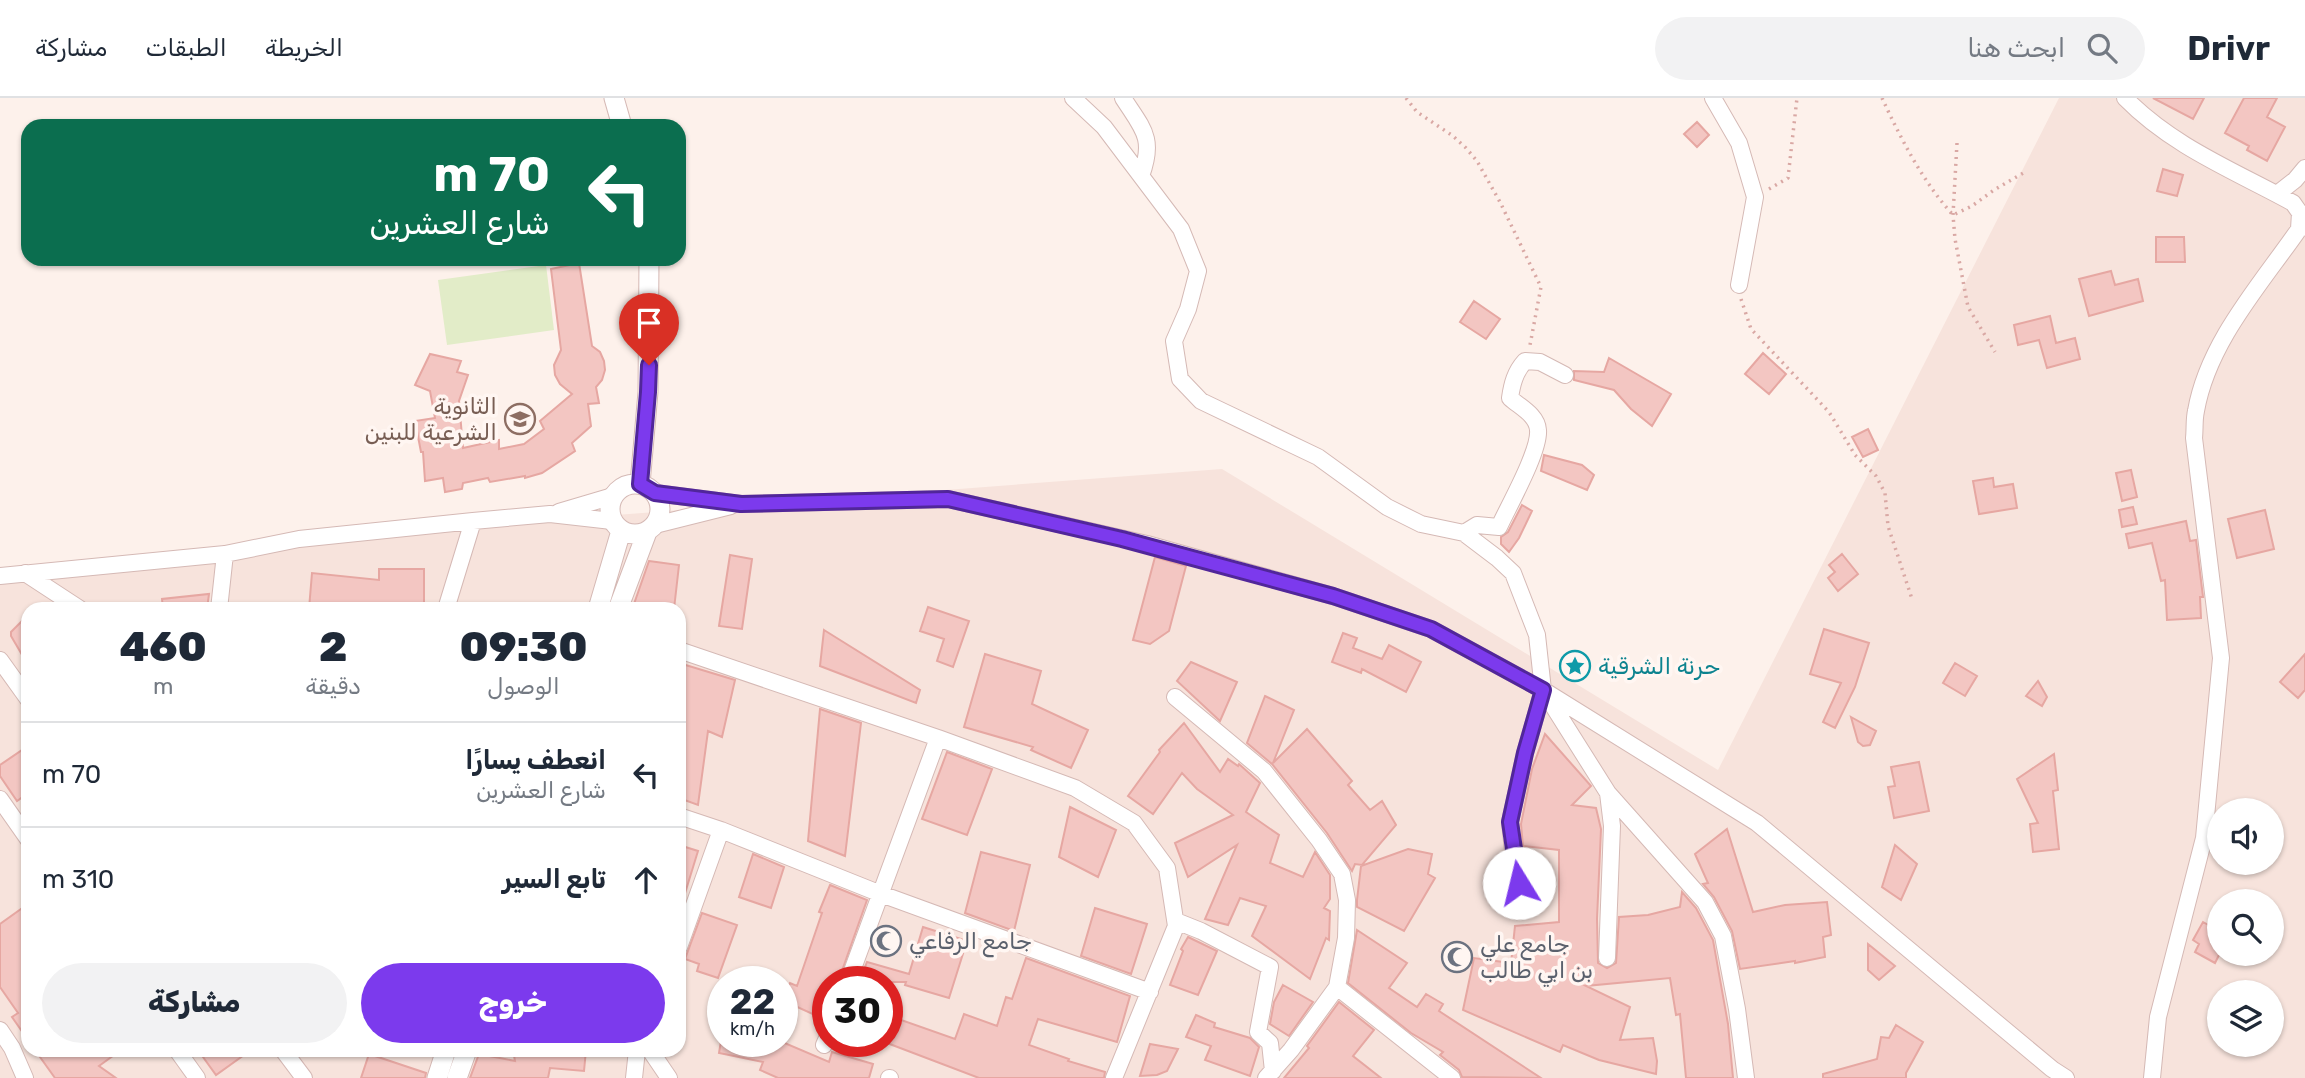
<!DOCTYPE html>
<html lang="ar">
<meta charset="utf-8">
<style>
:root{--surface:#fff;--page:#f2f2f3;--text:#1f2937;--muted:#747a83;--line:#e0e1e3;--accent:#7c3aed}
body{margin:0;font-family:Rubik,"Noto Sans Arabic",sans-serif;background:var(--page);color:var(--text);direction:rtl;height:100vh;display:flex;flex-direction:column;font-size:26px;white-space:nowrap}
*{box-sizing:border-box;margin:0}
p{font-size:23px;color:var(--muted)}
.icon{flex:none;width:38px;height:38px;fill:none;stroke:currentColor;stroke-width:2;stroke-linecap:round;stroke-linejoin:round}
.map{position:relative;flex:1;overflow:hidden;direction:ltr}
.drawer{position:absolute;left:21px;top:504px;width:665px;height:455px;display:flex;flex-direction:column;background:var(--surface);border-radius:21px;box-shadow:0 2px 5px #0004;direction:rtl}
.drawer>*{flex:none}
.banner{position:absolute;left:21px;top:21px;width:665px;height:147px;border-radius:21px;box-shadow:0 2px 5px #0004;direction:rtl;background:#0b6e4f;color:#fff;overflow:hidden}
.buttons{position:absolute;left:2207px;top:700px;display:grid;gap:14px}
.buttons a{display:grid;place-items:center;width:77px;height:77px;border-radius:50%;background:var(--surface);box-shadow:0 2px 5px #0004;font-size:35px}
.speed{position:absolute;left:707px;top:868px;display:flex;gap:14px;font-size:35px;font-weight:700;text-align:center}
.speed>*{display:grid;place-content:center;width:91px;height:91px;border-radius:50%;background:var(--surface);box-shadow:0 2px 5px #0004;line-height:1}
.speed small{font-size:18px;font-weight:400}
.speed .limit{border:10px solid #d22;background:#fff;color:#111}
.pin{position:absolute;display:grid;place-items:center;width:60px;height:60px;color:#fff;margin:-72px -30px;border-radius:50% 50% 50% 0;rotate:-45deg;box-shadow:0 0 7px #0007}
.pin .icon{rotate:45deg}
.me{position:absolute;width:77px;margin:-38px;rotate:351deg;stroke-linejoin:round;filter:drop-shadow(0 0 5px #0008)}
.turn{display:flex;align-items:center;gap:24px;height:147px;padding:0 21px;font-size:32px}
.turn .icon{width:91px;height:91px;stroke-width:2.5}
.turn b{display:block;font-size:49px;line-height:60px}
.eta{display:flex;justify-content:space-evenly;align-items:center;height:119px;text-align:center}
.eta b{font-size:42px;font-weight:800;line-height:49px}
.primary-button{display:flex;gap:14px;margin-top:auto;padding:14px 21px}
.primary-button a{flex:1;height:80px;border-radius:42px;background:var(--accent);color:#fff;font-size:28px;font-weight:800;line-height:80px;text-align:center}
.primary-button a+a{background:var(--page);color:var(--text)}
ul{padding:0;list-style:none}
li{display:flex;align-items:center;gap:21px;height:105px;padding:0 21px;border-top:2px solid var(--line)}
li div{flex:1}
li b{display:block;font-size:26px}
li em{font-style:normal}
header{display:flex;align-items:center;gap:42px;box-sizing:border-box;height:98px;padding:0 35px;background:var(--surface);border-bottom:2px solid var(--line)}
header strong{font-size:33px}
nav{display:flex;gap:38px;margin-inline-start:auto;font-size:24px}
.search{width:490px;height:63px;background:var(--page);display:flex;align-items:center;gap:18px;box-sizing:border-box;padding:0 24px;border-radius:38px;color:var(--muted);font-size:26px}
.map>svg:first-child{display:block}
.residential{fill:#f7e3dc;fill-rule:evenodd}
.green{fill:#e2ecc8}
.building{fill:#f3c6c2;stroke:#e6a7a2;stroke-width:2}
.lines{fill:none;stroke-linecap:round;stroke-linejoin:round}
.minor-casing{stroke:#d5b9b5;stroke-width:18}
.tertiary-casing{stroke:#d5b9b5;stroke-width:21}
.path{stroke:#d9a8a4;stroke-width:3.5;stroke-dasharray:2 5;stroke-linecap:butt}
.minor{stroke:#fff;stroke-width:16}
.tertiary{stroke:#fff;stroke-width:19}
.route-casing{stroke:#51269a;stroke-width:18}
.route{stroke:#7c3aed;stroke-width:12}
.labels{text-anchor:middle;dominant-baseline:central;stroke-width:7;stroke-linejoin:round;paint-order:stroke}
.education-label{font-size:23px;fill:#785e54;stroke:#fff6f2;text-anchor:end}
.culture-label{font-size:23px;fill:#0d838f;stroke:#fff6f2;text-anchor:start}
.worship-label{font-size:23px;fill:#5b616d;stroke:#fff6f2;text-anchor:start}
</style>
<header>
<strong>Drivr</strong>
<div class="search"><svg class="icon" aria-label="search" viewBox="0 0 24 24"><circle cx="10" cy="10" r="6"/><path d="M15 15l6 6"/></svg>ابحث هنا</div>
<nav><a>الخريطة</a><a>الطبقات</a><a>مشاركة</a></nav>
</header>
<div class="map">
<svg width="2305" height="980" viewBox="0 0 2305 980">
<rect width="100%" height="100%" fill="#fdf1eb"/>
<path class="residential" d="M2059 0H2305V980H0V480L299 441 1222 371 1718 672ZM28 511H679V952H28ZM2219 712H2272V765H2219ZM2219 803H2272V856H2219ZM723 884H782V943H723ZM828 884H887V943H828ZM2219 894H2272V947H2219Z"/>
<path class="green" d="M546 167 554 232 447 247 438 182Z"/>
<path class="building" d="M2153 0H2204L2193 21Z
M2244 0H2277L2267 19 2285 29 2267 63 2247 52 2249 48 2225 35Z
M1697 24 1709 37 1697 49 1684 36Z
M2163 71 2183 77 2177 98 2157 93Z
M2156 139H2184L2185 164H2156Z
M579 165 592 248 600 254 604 263 605 272 602 282 596 289 599 305 588 306 591 328 572 345 575 353 542 375 525 380V378L490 384 488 380 463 385 462 391 445 394 443 380 425 383 423 354H421L415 323 435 320 430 293 415 287 430 256 461 263 457 274 468 277 459 303 463 350 499 342V351L524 346 544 331 540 323 572 296 560 286 555 277 554 267 561 252 551 171Z
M2111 173 2115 187 2138 181 2143 203 2089 218 2079 181Z
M1474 203 1500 221 1486 241 1460 224Z
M2050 218 2056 245 2075 240 2080 261 2047 270 2039 242 2018 247 2014 227Z
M1763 255 1786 276 1769 296 1745 276Z
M1609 260 1671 296 1652 328 1631 311 1614 292 1574 282V273L1604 274Z
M1868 331 1878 352 1863 359 1852 339Z
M1544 357 1582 367 1594 377 1587 392 1541 373Z
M2131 372 2137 399 2122 403 2116 375Z
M1993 380 1994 389 2013 386 2017 410 1979 416 1973 383Z
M1522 407 1532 413 1519 440 1509 454 1501 446V439L1508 434Z
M2133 409 2137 426 2122 429 2119 412Z
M2265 412 2274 451 2237 460 2228 421Z
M2186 423 2190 443 2196 442 2203 499H2200L2201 520 2167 522 2165 482 2161 483 2152 445 2129 450 2126 436Z
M1842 456 1858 476 1838 493 1828 480 1835 474 1829 467Z
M730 457 752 461 742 531 719 528Z
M1155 459 1186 468 1169 533 1150 546 1133 542Z
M649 463 679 467 674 511 634 506Z
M379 471H424V511H309L312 475 379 482Z
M209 496 207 511H163L162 501Z
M928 509 969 523 953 569 937 563 944 541 920 533Z
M28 517V567L11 538V534Z
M1824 531 1869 545 1855 589 1835 630 1823 624 1841 585 1810 576Z
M824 532 920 592 916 605 820 568Z
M1343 535 1357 540 1353 550 1382 561 1389 547 1421 564 1406 594 1362 571 1361 575 1332 564Z
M985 556 1041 573 1032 606 1088 632 1071 670 1031 652 1033 649 964 629Z
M2305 556V592L2298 600 2280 584Z
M1191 564 1237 584 1220 623 1177 583Z
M679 565 735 582 722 639 708 633 698 707 679 700Z
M1955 565 1977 578 1965 598 1943 585Z
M2038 583 2047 599 2042 608 2026 598Z
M1265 598 1294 612 1273 665 1307 631 1352 683 1348 687 1370 712 1382 703 1396 727 1362 767 1355 766 1352 773 1327 735 1272 666 1247 645Z
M820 611 861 625 845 758 808 743Z
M1851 619 1876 633 1870 647 1863 648 1858 644Z
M1184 625 1220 674 1228 661 1238 668 1239 666 1260 685 1246 714 1279 737 1270 765 1303 779 1315 754 1330 777V801L1324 810 1330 813 1329 842 1326 840 1310 881 1252 838 1266 808 1240 800 1228 827 1205 821 1237 747 1188 779 1175 745 1233 717 1197 691 1182 675 1153 716 1128 698 1160 654 1159 652Z
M1545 636 1591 688 1572 707 1596 710 1601 731 1597 821 1598 865 1607 870 1616 865 1619 819 1648 817 1680 809 1682 794 1696 810 1713 842 1728 926 1733 980H1686L1680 916 1676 917 1670 880 1586 888 1630 909 1620 942 1653 940 1657 963 1656 976 1599 962 1563 947 1560 954 1463 912 1474 860 1511 865 1515 828 1559 824V752L1523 748 1521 726 1532 671Z
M28 648V695L17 703 0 678V667Z
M947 654 992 671 967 737 922 721Z
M2054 656 2058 692 2053 693 2059 751 2033 754 2030 726 2038 725 2017 681Z
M1919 664 1929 713 1894 720 1888 689 1895 688 1891 669Z
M1070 709 1116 732 1098 779 1059 759Z
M1727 731 1753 814 1785 807 1827 804 1831 837 1823 839 1825 859 1795 865V863L1740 871 1732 833 1714 799 1703 786 1708 785 1695 756Z
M679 747 698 753 682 805 679 804Z
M1895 747 1917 766 1901 802 1882 789Z
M1408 751 1432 756 1428 776 1435 780 1404 833 1357 809V802L1361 768Z
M981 754 1030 767 1014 833 965 815Z
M753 756 784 769 771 810 739 799Z
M830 787 867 802 838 884H828V923L782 902 790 885 797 888 822 815 819 814Z
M28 806V942L12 919 18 915 0 889V826Z
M1095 810 1147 826 1131 876 1081 858Z
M702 815 737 827 718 880 697 873 699 866 685 861Z
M2203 824 2219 833V857L2215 865 2195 854 2199 846 2193 842Z
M923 829 967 843 949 900 905 887 906 884H859L867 864 909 876Z
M1357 832 1407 865 1389 890 1417 909 1426 896 1443 906 1439 913 1541 980 1462 979 1459 972 1440 957 1443 954 1411 935 1348 885Z
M1188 839 1217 853 1198 897 1170 887 1183 853 1181 851Z
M1868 846 1895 868 1879 882 1868 872Z
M1026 860 1130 898 1117 944 1038 921 1029 947 1069 961 1068 963 1105 974 1104 980H979L887 945V917L955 941 964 916 997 928 1006 899 1012 901Z
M1283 887 1313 904 1289 938 1270 926 1274 904Z
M1339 904 1374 932 1353 958 1381 980H1284L1309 950 1307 948Z
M1196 917 1215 925 1214 929 1250 940 1259 949 1250 978 1205 962 1211 948 1186 939Z
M1896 927 1923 944 1906 975V980H1823V976L1877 961 1881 939 1889 940Z
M721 943H780L829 964 832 954 873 966 869 980H778L760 972 763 964 719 955Z
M1150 946 1178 951 1167 973 1157 977 1140 978Z
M35 952H121L99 968 116 980H55Z
M198 952H251L216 977Z
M513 952H586L584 973 550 970 548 980H470L479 956 515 963Z
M369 956 426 975 425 980H361Z"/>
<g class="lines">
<g class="minor-casing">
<path id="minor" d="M1073 0 1104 29 1181 131 1198 173 1188 211 1174 243 1180 281 1201 303 1318 359 1387 409 1421 426 1464 435 1497 460 1513 475 1537 537 1543 592 1757 725 2052 971 2066 980
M1123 0C1143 31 1155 40 1141 78
M1713 0 1739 45 1755 99 1739 187
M2125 0C2173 49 2235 73 2293 105L2300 115 2299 131
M2277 96 2295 82 2305 70
M655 395 741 406 948 401 1147 446 1333 498 1431 531 1543 592 1608 695 1705 804 1723 838 1737 911 1746 980
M559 414 613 398
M655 427 731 408
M1464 435 1477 427 1499 429C1508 409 1540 353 1538 332 1537 317 1520 309 1510 300 1512 286 1515 274 1525 263L1540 264 1565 277
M25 475 80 511
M0 478 225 456 299 441 473 423 550 416 612 423
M219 511 225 456
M446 511 473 423
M679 552 938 640 1075 690 1134 725 1167 770 1176 828 1114 980
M0 562 28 601
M1175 599 1264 673 1319 742 1342 776 1347 802 1346 840 1337 889 1291 952 1266 980
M0 701 28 741
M679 718 721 732 881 796 1150 894
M1523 807 1514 762 1510 724 1525 655 1543 592
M1176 823 1201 833 1270 869 1258 934 1270 945 1273 973
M679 849 721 732
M1607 860 1612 728 1608 695
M848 884 938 640
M1337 889 1452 980
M0 932 12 950 25 980
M824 947 828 938
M177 952 197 980
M283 952 304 980
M650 952 669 980
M634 980 637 952
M889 980H890
M2152 980 2158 919 2204 740 2221 560 2194 340C2195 331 2194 321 2196 313 2208 244 2261 186 2299 131L2305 129"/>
</g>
<g class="tertiary-casing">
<path id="tertiary" d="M614 0 622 28
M610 411a25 25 0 1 1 50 0a25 25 0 1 1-50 0Z
M640 386 648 294 649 161
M598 511 621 433
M618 511 647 434
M437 980 446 952
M457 980 467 952"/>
</g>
<path class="path" d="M1406 0 1417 14 1453 38 1466 50 1477 63 1500 104 1541 189 1530 247
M1882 0C1901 41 1923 84 1953 117L1972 108 1994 92 2025 74
M1957 45 1953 117 1955 141 1968 209 1995 254
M1769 91 1788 80 1797 0
M1741 201 1751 231 1829 314 1855 357 1876 378 1885 395 1888 428 1912 501"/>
<use href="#minor" class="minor"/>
<use href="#tertiary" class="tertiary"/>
</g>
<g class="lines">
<g class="route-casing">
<path id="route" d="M649 267 648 294 640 386 655 395 741 406 948 401 1122 441 1333 498 1431 531 1543 592 1525 655 1510 724 1519 785"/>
</g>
<use href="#route" class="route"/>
</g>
<defs>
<g id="school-ring" transform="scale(1.575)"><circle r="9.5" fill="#fff6f2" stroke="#8d6e63" stroke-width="1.5"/><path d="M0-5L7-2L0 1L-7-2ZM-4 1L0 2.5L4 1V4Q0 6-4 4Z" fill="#8d6e63"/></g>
<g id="sight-ring" transform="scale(1.575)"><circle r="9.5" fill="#fff6f2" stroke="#0f9aa8" stroke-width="1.5"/><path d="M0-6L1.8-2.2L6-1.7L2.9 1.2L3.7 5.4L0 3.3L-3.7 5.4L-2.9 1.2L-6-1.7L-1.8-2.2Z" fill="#0f9aa8"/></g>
<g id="mosque-ring" transform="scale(1.575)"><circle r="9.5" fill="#fff6f2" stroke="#6b7280" stroke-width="1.5"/><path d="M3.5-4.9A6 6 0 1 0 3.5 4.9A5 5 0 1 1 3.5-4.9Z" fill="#6b7280"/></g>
</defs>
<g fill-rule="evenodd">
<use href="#school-ring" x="520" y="321"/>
<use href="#sight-ring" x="1575" y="568"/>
<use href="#mosque-ring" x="886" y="843"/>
<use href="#mosque-ring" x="1457" y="859"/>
</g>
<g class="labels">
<g class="education-label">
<text x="497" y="308">الثانوية<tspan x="497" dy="26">الشرعية للبنين</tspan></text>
</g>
<g class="culture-label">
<text x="1598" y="568">حرنة الشرقية</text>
</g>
<g class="worship-label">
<text x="909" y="843">جامع الرفاعي</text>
<text x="1480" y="846">جامع علي<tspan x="1480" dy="26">بن ابي طالب</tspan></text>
</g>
</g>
</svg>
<div class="buttons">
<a><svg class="icon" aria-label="sound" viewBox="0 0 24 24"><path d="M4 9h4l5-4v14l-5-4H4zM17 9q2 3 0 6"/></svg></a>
<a><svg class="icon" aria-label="search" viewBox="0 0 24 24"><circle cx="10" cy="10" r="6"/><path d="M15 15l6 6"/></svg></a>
<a><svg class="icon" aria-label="layers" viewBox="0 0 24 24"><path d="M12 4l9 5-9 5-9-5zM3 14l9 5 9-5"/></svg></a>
</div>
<div class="speed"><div>22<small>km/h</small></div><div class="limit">30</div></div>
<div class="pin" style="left:649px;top:267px;background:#d93025"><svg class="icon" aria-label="arrive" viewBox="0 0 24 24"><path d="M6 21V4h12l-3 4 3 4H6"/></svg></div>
<svg class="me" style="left:1519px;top:785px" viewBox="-20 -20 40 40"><circle r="19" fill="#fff"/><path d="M0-13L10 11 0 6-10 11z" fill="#7c3aed"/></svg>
<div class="banner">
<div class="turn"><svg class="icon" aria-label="left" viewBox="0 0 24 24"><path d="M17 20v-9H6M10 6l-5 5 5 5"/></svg><div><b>70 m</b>شارع العشرين</div></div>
</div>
<section class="drawer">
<div class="eta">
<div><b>09:30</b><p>الوصول</p></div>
<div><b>2</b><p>دقيقة</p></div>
<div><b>460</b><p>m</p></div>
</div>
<ul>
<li><svg class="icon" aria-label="left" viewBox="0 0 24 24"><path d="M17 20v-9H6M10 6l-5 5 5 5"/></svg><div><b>انعطف يسارًا</b><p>شارع العشرين</p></div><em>70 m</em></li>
<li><svg class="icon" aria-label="ahead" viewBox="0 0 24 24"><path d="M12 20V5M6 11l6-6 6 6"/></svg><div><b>تابع السير</b></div><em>310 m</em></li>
</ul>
<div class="primary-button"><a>خروج</a><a>مشاركة</a></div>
</section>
</div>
